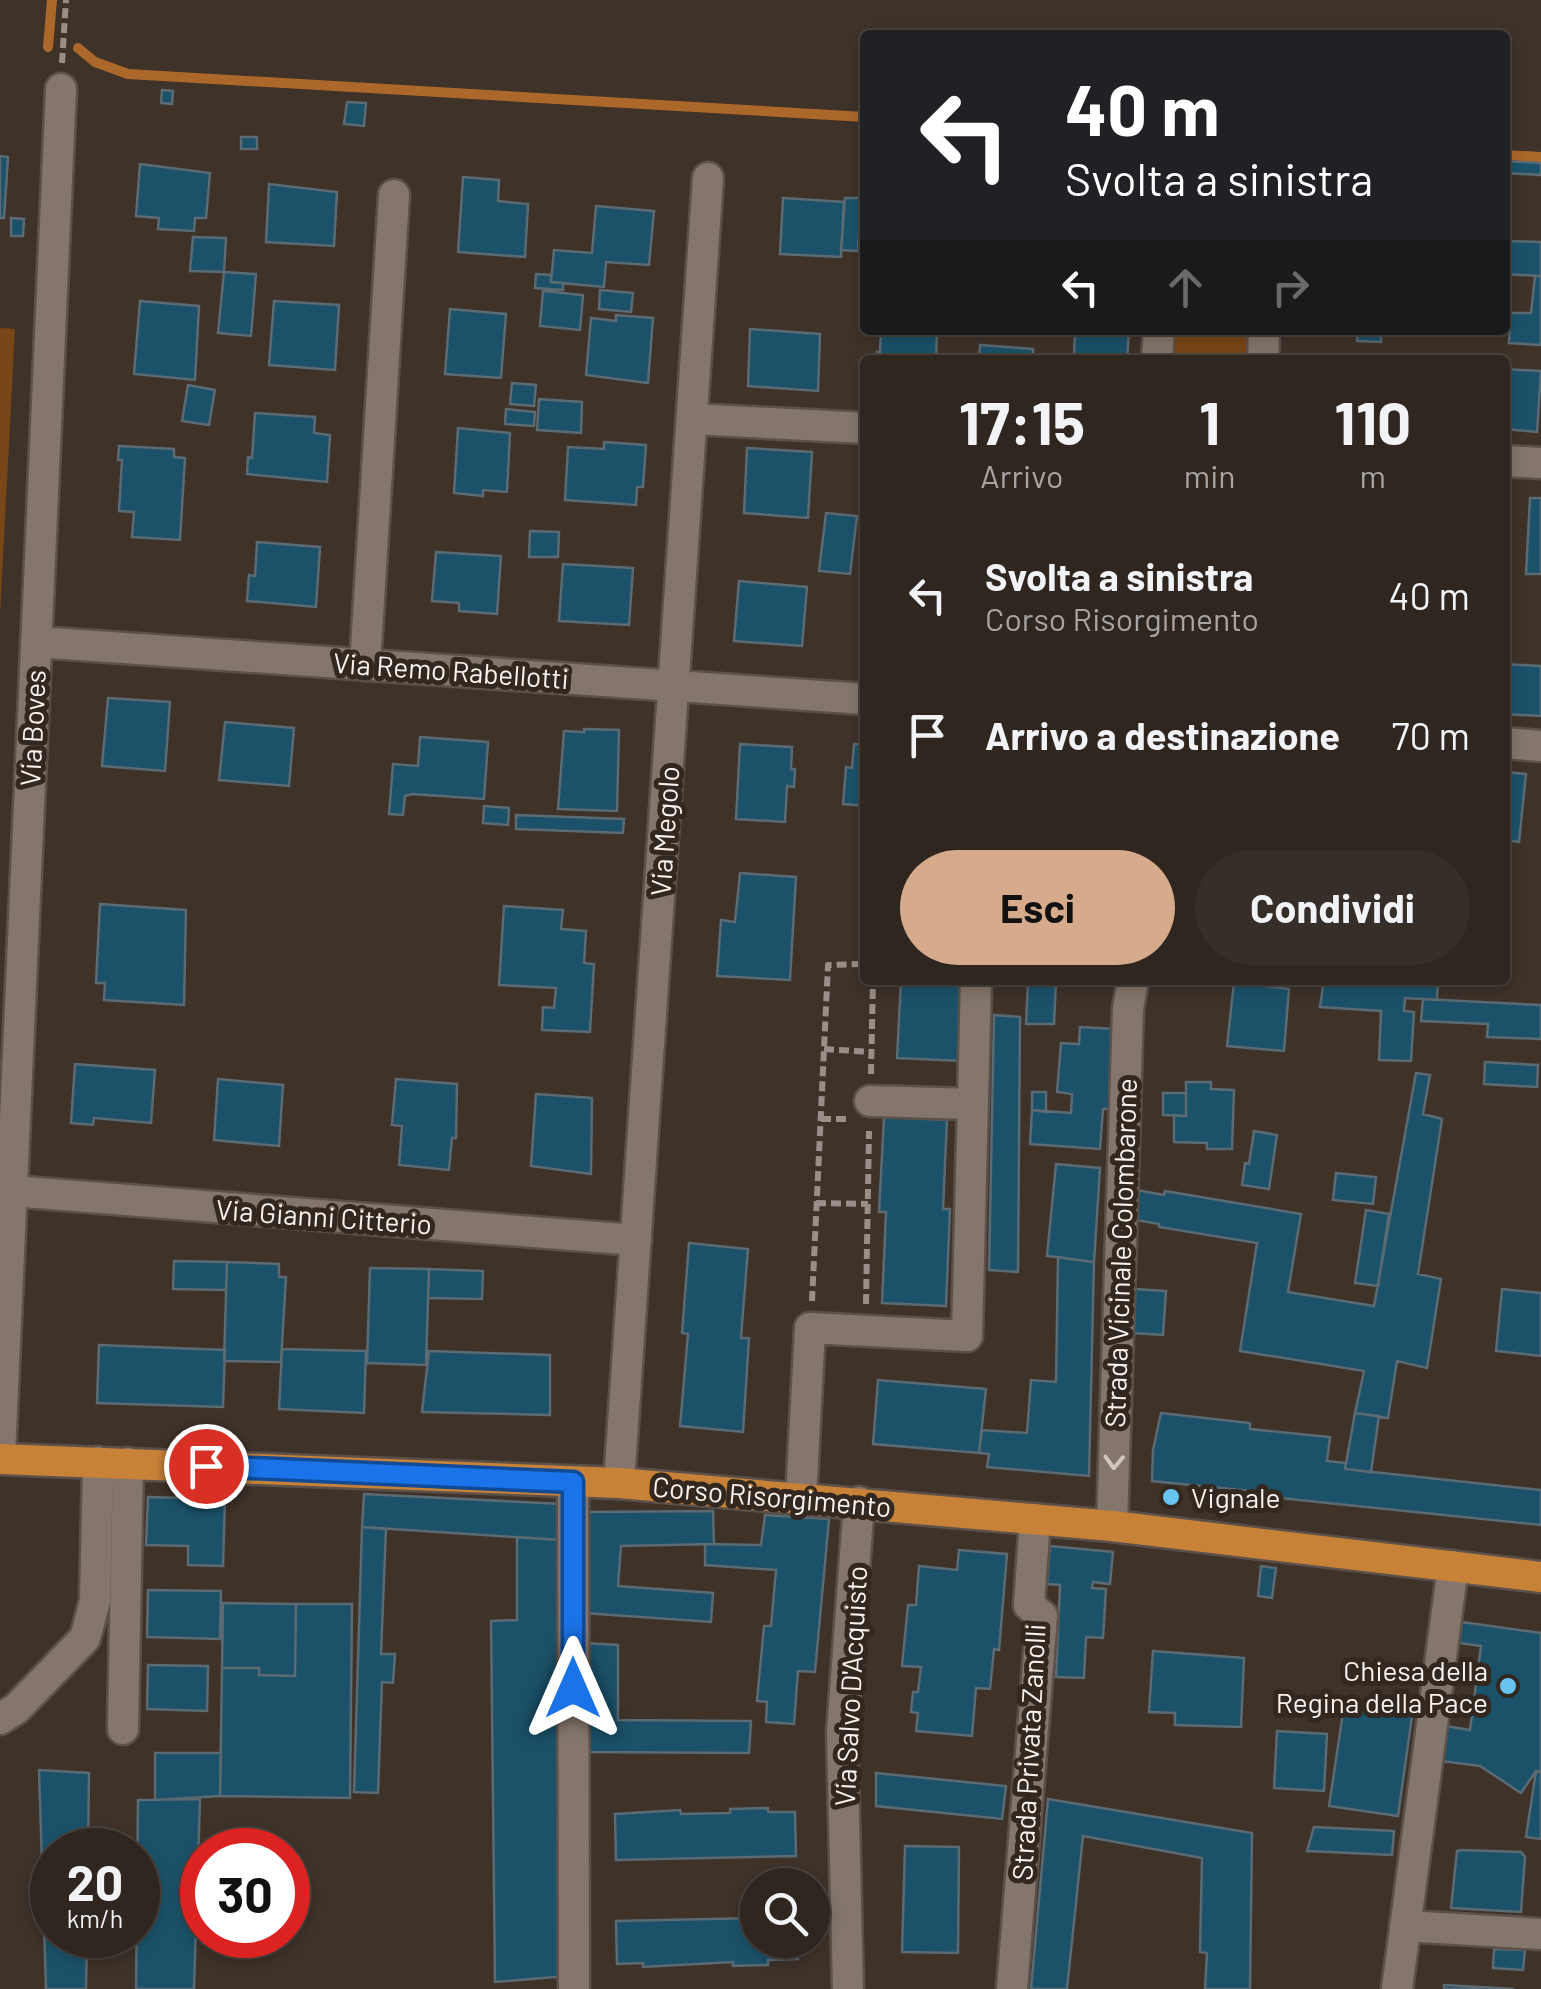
<!DOCTYPE html>
<html lang="it">
<style>
:root{--surface:#2e261f;--page:#362e28;--text:#f1f3f6;--muted:#a7a5a4;--line:#49433d;--accent:#d6ab8b}
body{margin:0;font-family:Barlow,sans-serif;background:var(--page);color:var(--text);height:100vh;display:flex;flex-direction:column;font-size:38px;white-space:nowrap}
*{box-sizing:border-box;margin:0}
p{font-size:32px;color:var(--muted)}
.icon{flex:none;width:55px;height:55px;fill:none;stroke:currentColor;stroke-width:2;stroke-linecap:round;stroke-linejoin:round}
.map{position:relative;flex:1;overflow:hidden}
.details{position:absolute;left:860px;top:355px;width:650px;height:630px;display:flex;flex-direction:column;background:var(--surface);border-radius:10px;box-shadow:0 5px 15px #0003,0 0 0 2px var(--line)}
.details>*{flex:none}
.top-card{position:absolute;left:860px;top:30px;width:650px;height:305px;border-radius:10px;box-shadow:0 5px 15px #0003,0 0 0 2px var(--line);background:#202124;color:#fff;overflow:hidden}
.tools{position:absolute;left:740px;top:1868px;display:grid;gap:20px}
.tools a{display:grid;place-items:center;width:90px;height:90px;border-radius:50%;background:var(--surface);box-shadow:0 5px 15px #0003,0 0 0 2px var(--line);font-size:50px}
.speed{position:absolute;left:30px;top:1828px;display:flex;gap:20px;font-size:50px;font-weight:700;text-align:center}
.speed>*{display:grid;place-content:center;width:130px;height:130px;border-radius:50%;background:var(--surface);box-shadow:0 5px 15px #0003,0 0 0 2px var(--line);line-height:1}
.speed small{font-size:25px;font-weight:400}
.speed .limit{border:15px solid #d22;background:#fff;color:#111}
.pin{position:absolute;display:grid;place-items:center;width:85px;height:85px;color:#fff;margin:-42px;border:5px solid #fff;border-radius:50%;box-shadow:0 2px 10px #0007}
.me{position:absolute;width:110px;margin:-55px;rotate:0deg;stroke-linejoin:round;filter:drop-shadow(0 0 8px #0008)}
.turn{display:flex;align-items:center;gap:35px;height:210px;padding:0 40px;font-size:45px}
.turn .icon{width:130px;height:130px;stroke-width:2.5}
.turn b{display:block;font-size:70px;line-height:85px}
.lanes{display:flex;align-items:center;height:95px;padding:0 40px;background:#0003;justify-content:center;gap:50px;direction:ltr}
.lanes .off{opacity:.35}
.eta{display:flex;justify-content:space-evenly;align-items:center;height:170px;text-align:center}
.eta b{font-size:60px;font-weight:700;line-height:70px}
.action{display:flex;gap:20px;margin-top:auto;padding:20px 40px}
.action a{flex:1;height:115px;border-radius:60px;background:var(--accent);color:#111;font-size:40px;font-weight:700;line-height:115px;text-align:center}
.action a+a{background:var(--page);color:var(--text)}
ul{padding:0;list-style:none}
li{display:flex;align-items:center;gap:30px;height:140px;padding:0 40px}
li div{flex:1}
li b{display:block;font-size:38px}
li em{font-style:normal}
.map>svg:first-child{display:block}
.green{fill:#794617}
.lines{fill:none;stroke-linecap:round;stroke-linejoin:round}
.stream{stroke:#ac672a;stroke-width:10}
.building{fill:#1b526a;stroke:#5b6a73;stroke-width:2.5}
.minor-casing{stroke:#5c514a;stroke-width:35}
.primary-casing{stroke:#5c514a;stroke-width:35}
.path{stroke:#998f88;stroke-width:6;stroke-dasharray:10 5;stroke-linecap:butt}
.minor{stroke:#84766c;stroke-width:30}
.primary{stroke:#c88238;stroke-width:30}
.oneway{stroke:#d1c7bf}
.route-casing{stroke:#114b97;stroke-width:25}
.route{stroke:#1a73e8;stroke-width:18}
.poi-dot{fill:#67c4f0;stroke:#33281f;stroke-width:4}
.labels{text-anchor:middle;dominant-baseline:central;stroke-width:10;stroke-linejoin:round;paint-order:stroke}
.street-label{font-size:28px;fill:#faf2ec;stroke:#33281f}
.poi-label{font-size:28px;fill:#faf2ec;stroke:#33281f;text-anchor:start}
</style>
<div class="map">
<svg width="1541" height="1989" viewBox="0 0 1541 1989">
<rect width="100%" height="100%" fill="#3e3229"/>
<path class="green" d="M0 328 15 329 0 614Z
M1176 330H1253L1251 360H1174Z"/>
<g class="lines">
<path class="stream" d="M48 47 52 0
M78 48 95 62 128 74 865 117
M1505 155 1541 157"/>
</g>
<path class="building" d="M162 90 173 91 172 104 161 103Z
M347 102 366 103 364 126 344 124Z
M241 137H257V149H241Z
M0 156 8 157 4 218H0Z
M1505 161 1541 163V175L1505 173Z
M140 164 210 173 206 218H195L194 231 158 229 159 218 136 216Z
M463 177 499 180 498 201 528 204 525 257 458 252Z
M269 184 337 192 334 246 266 242Z
M783 198 844 202 841 257 780 254Z
M845 198H861L858 251 841 250Z
M596 206 654 211 649 265 606 262 604 287 551 282 554 250 592 253Z
M11 218 24 219 23 236H11Z
M193 237 226 238 224 272 190 271Z
M1505 241 1541 242V276L1505 274Z
M224 272 256 274 251 336 218 333Z
M536 274 551 275V282L563 283V290L535 288Z
M1535 276H1541V345L1509 343 1511 313H1531Z
M600 290 633 293 631 312 599 309Z
M543 291 583 295 580 330 540 326Z
M140 301 199 306 195 380 134 374Z
M274 301 339 305 335 370 269 365Z
M450 309 506 314 501 378 445 374Z
M616 315 653 318 648 383 586 375 591 318 616 321Z
M750 329 820 334 818 391 748 386Z
M881 330H937L936 360H877V352H880Z
M1075 330H1129L1127 360H1064V354L1074 355Z
M1358 330H1381V342L1357 341Z
M980 345 1033 349V360H979Z
M1505 369 1541 371 1537 432 1505 429Z
M512 383 536 385 534 406 510 404Z
M188 385 215 390 209 425 182 421Z
M539 399 582 402 581 433 537 430Z
M506 409 535 412 534 426 505 424Z
M255 413 315 417 314 433 330 435 327 482 247 474 248 457 252 458Z
M458 428 510 433 507 492 483 490V496L454 493Z
M604 442 646 445 643 487H637L636 505 565 500 568 447 604 449Z
M119 446 174 449V457L185 458 180 540 132 537 134 512 119 511 122 460H118Z
M747 448 812 452 808 518 744 513Z
M1530 498H1541V574H1526Z
M826 513 857 516 850 574 819 571Z
M530 531 559 532 558 557H529Z
M257 542 320 547 316 607 247 601 249 575 255 576Z
M436 552 501 556 497 614 459 611V603L432 601Z
M563 564 633 568 629 625 559 621Z
M739 581 807 587 802 646 734 641Z
M1505 664 1541 666V716L1505 714Z
M108 698 170 702 165 771 102 766Z
M225 722 294 728 289 786 219 780Z
M584 729 619 730 617 811 558 809 564 731 584 732Z
M420 737 488 742 484 799 412 794 405 796 403 815 389 814 393 764 418 766Z
M740 744 792 747 791 769H795L794 787 787 786 785 822 736 819Z
M854 744 865 745V806L843 804 846 767 852 768Z
M1505 772 1526 774 1519 842 1505 840Z
M484 806 509 808 508 825 483 823Z
M516 815 624 819 623 833 516 829Z
M740 873 796 877 790 980 717 976 721 920 735 922Z
M100 904 186 910 184 1005 104 1000 105 983H96Z
M504 906 563 910 561 929 586 931 584 963 594 964 590 1032 542 1030 543 1007 554 1008 556 988 499 985Z
M901 980H965L962 1061 897 1058Z
M1028 980H1056L1054 1024H1026Z
M1324 980 1406 983V980H1438L1437 1000 1405 998 1404 1011 1414 1012 1411 1061 1379 1060 1381 1011 1320 1007Z
M1234 982 1289 989 1284 1051 1227 1046Z
M1423 999 1541 1005V1039L1487 1037 1488 1024 1421 1021Z
M994 1015 1020 1017 1018 1272 989 1270Z
M1080 1027 1115 1029 1109 1109H1103L1100 1149 1030 1144 1032 1110 1071 1113 1072 1094 1057 1092 1061 1043 1079 1044Z
M1485 1062 1538 1065 1537 1087 1484 1084Z
M75 1064 155 1070 151 1123 94 1118 93 1125 71 1123Z
M1416 1073 1430 1075 1423 1114 1442 1119 1418 1274 1441 1279 1427 1368 1397 1361 1388 1418 1355 1413 1364 1371 1240 1351 1257 1243 1159 1227V1224L1136 1220 1137 1190 1164 1195 1165 1191 1301 1214 1288 1292 1374 1306Z
M218 1079 283 1085 279 1146 214 1140Z
M396 1079 457 1084 456 1138H452L449 1170 399 1165 402 1126 392 1125Z
M1186 1082H1211V1089L1234 1090 1232 1149H1207V1143L1174 1142V1115L1186 1116Z
M1032 1092H1046V1112L1032 1110Z
M1163 1093H1186V1116L1163 1115Z
M536 1094 592 1098 591 1174 531 1166Z
M884 1117 947 1120 943 1209H950L946 1306 882 1303 886 1212H879Z
M1254 1131 1277 1135 1269 1189 1242 1185 1245 1163 1249 1164Z
M1056 1164 1100 1168 1094 1262 1047 1256Z
M1336 1173 1376 1177 1373 1204 1333 1200Z
M1366 1210 1389 1214 1378 1286 1355 1283Z
M689 1243 748 1249 741 1338H749L743 1432 680 1426 688 1334 682 1333Z
M1058 1257 1094 1262 1089 1476 987 1467 989 1454 979 1453 982 1430 1027 1433 1031 1380 1056 1382Z
M174 1261 227 1262 226 1290 173 1289Z
M227 1262 279 1264V1277H286L281 1362 224 1361Z
M370 1268 429 1269 426 1365 367 1363Z
M429 1269 483 1271 482 1299 428 1298Z
M1134 1289 1166 1291 1163 1335 1131 1333Z
M1502 1289 1541 1293V1356L1496 1351Z
M99 1345 225 1350 223 1407 97 1403Z
M282 1349 366 1351 364 1413 279 1409Z
M429 1351 550 1355V1415L422 1412Z
M878 1380 986 1389 979 1453 873 1444Z
M1161 1413 1250 1423V1429L1330 1437 1327 1461 1346 1463 1345 1469 1541 1490V1525L1250 1495 1251 1491 1152 1481 1153 1450Z
M1355 1413 1379 1416 1371 1472 1345 1469Z
M364 1494 562 1504 559 1540 362 1527Z
M148 1497 225 1499 223 1566 188 1565V1546L146 1545Z
M713 1511 714 1544 621 1546 618 1586 713 1593 711 1622 584 1613 586 1512Z
M765 1515 829 1519 815 1672 798 1671 794 1724 766 1722 767 1702 757 1701 764 1626H771L776 1570 705 1565V1544L761 1545Z
M362 1527 386 1529 381 1654H395L393 1683 382 1682 378 1793 354 1792Z
M517 1537 559 1540 566 1976 495 1982 491 1621 517 1620Z
M1050 1546 1113 1552 1110 1584 1093 1582 1092 1588 1106 1589 1103 1638 1086 1637 1084 1678 1056 1677 1060 1585 1047 1584Z
M959 1550 1007 1554 999 1650 994 1649 990 1689 976 1688 972 1736 916 1731 918 1713 911 1712 913 1692H918L921 1667 902 1666 908 1605H916L919 1566 957 1570Z
M1261 1566 1276 1568 1272 1598 1258 1596Z
M148 1590 221 1591 220 1639 147 1637Z
M223 1603 296 1604 295 1676 259 1675V1668H222Z
M296 1604H352L350 1798 220 1796 222 1668H259V1675L295 1676Z
M1462 1622 1541 1633V1772L1536 1771 1521 1793 1480 1766 1441 1761 1446 1726 1470 1730 1481 1646 1459 1643Z
M585 1643 618 1645V1720L751 1721 749 1753 585 1752Z
M1153 1651 1244 1658 1241 1727 1175 1725V1713L1149 1712Z
M148 1665 208 1666 207 1711 147 1709Z
M1344 1706 1412 1716 1398 1816 1329 1806Z
M1277 1731 1327 1734 1324 1791 1274 1788Z
M155 1753H221L220 1796 155 1800Z
M39 1770 89 1773 88 1850H52V1935H87L86 1989H46Z
M1536 1771 1541 1772V1839L1526 1837Z
M876 1773 1006 1786 1002 1819 876 1806Z
M200 1799 194 1989H136L138 1800Z
M1048 1799 1252 1833 1250 1989H1205L1207 1953 1200 1952 1202 1858 1083 1836 1067 1989H1031Z
M768 1808V1812H795L796 1856 616 1860 615 1814 680 1810 681 1814 730 1813V1809Z
M1314 1827 1394 1831 1392 1855 1307 1851Z
M905 1846 959 1847 958 1953 902 1952Z
M1461 1850 1521 1852 1525 1857 1521 1912 1451 1908 1457 1851Z
M758 1918V1940H797L798 1959 768 1960V1965L733 1966V1962L643 1967V1963L617 1964 616 1921Z
M1494 1949 1525 1950 1523 1970 1493 1968Z
M1444 1985 1514 1989H1444Z"/>
<g class="lines">
<g class="minor-casing">
<path id="minor" d="M1157 360 1159 330
M1263 360 1264 330
M692 419 865 428
M1505 461 1541 463
M36 642 865 699
M365 665 394 195
M1505 743 1541 746
M870 1101 972 1104
M12 1191 636 1240
M0 1455 61 89
M573 1482 574 1989
M619 1483 708 178
M801 1498 810 1328 967 1336 976 980
M1112 1526 1128 1009 1133 980
M0 1719 16 1709 85 1638 95 1601 98 1462
M123 1729 128 1463
M1405 1926 1541 1934
M848 1989 842 1732 859 1502
M1012 1989 1042 1616 1029 1605 1035 1519
M1397 1989 1453 1566"/>
</g>
<g class="primary-casing">
<path id="primary" d="M0 1459 619 1483 1112 1526 1541 1577"/>
</g>
<path class="path" d="M62 63 66 0
M824 1049 871 1052
M871 1074 873 980
M821 1119H848
M816 1203 868 1204
M812 1301 828 965 865 964
M866 1304 869 1131"/>
<use href="#minor" class="minor"/>
<use href="#primary" class="primary"/>
</g>
<defs><path id="oneway-chevron" d="M-2-3.5L2.5 0L-2 3.5" fill="none" stroke-width="1.6" stroke-linecap="round" stroke-linejoin="round" transform="scale(2.5)"/></defs>
<use class="oneway" href="#oneway-chevron" transform="translate(1114 1462) rotate(92)"/>
<g class="lines">
<g class="route-casing">
<path id="route" d="M206 1466 573 1482V1688"/>
</g>
<use href="#route" class="route"/>
</g>
<g class="poi-dot">
<circle cx="1171" cy="1497" r="10"/>
<circle cx="1508" cy="1686" r="10"/>
</g>
<g class="labels">
<g class="street-label">
<text transform="translate(451 670) rotate(4)">Via Remo Rabellotti</text>
<text transform="translate(32 728) rotate(-87)">Via Boves</text>
<text transform="translate(664 831) rotate(-86)">Via Megolo</text>
<text transform="translate(324 1216) rotate(4)">Via Gianni Citterio</text>
<text transform="translate(1120 1253) rotate(-88)">Strada Vicinale Colombarone</text>
<text transform="translate(772 1496) rotate(5)">Corso Risorgimento</text>
<text transform="translate(850 1686) rotate(-87)">Via Salvo D'Acquisto</text>
<text transform="translate(1028 1752) rotate(-87)">Strada Privata Zanolli</text>
</g>
<g class="poi-label">
<text x="1191" y="1497">Vignale</text>
<text x="1488" y="1670" text-anchor="end">Chiesa della<tspan x="1488" dy="32">Regina della Pace</tspan></text>
</g>
</g>
</svg>
<div class="tools">
<a><svg class="icon" aria-label="search" viewBox="0 0 24 24"><circle cx="10" cy="10" r="6"/><path d="M15 15l6 6"/></svg></a>
</div>
<div class="speed"><div>20<small>km/h</small></div><div class="limit">30</div></div>
<div class="pin" style="left:206px;top:1466px;background:#d93025"><svg class="icon" aria-label="arrive" viewBox="0 0 24 24"><path d="M6 21V4h12l-3 4 3 4H6"/></svg></div>
<svg class="me" style="left:573px;top:1688px" viewBox="-20 -20 40 40"><path d="M0-17L14 15 0 8-14 15z" fill="#1a73e8" stroke="#fff" stroke-width="4"/></svg>
<div class="top-card">
<div class="turn"><svg class="icon" aria-label="left" viewBox="0 0 24 24"><path d="M17 20v-9H6M10 6l-5 5 5 5"/></svg><div><b>40 m</b>Svolta a sinistra</div></div>
<div class="lanes"><svg class="icon" aria-label="left" viewBox="0 0 24 24"><path d="M17 20v-9H6M10 6l-5 5 5 5"/></svg><svg class="icon off" aria-label="ahead" viewBox="0 0 24 24"><path d="M12 20V5M6 11l6-6 6 6"/></svg><svg class="icon off" aria-label="right" viewBox="0 0 24 24"><path d="M7 20v-9h11M14 6l5 5-5 5"/></svg></div>
</div>
<section class="details">
<div class="eta">
<div><b>17:15</b><p>Arrivo</p></div>
<div><b>1</b><p>min</p></div>
<div><b>110</b><p>m</p></div>
</div>
<ul>
<li><svg class="icon" aria-label="left" viewBox="0 0 24 24"><path d="M17 20v-9H6M10 6l-5 5 5 5"/></svg><div><b>Svolta a sinistra</b><p>Corso Risorgimento</p></div><em>40 m</em></li>
<li><svg class="icon" aria-label="arrive" viewBox="0 0 24 24"><path d="M6 21V4h12l-3 4 3 4H6"/></svg><div><b>Arrivo a destinazione</b></div><em>70 m</em></li>
</ul>
<div class="action"><a>Esci</a><a>Condividi</a></div>
</section>
</div>
